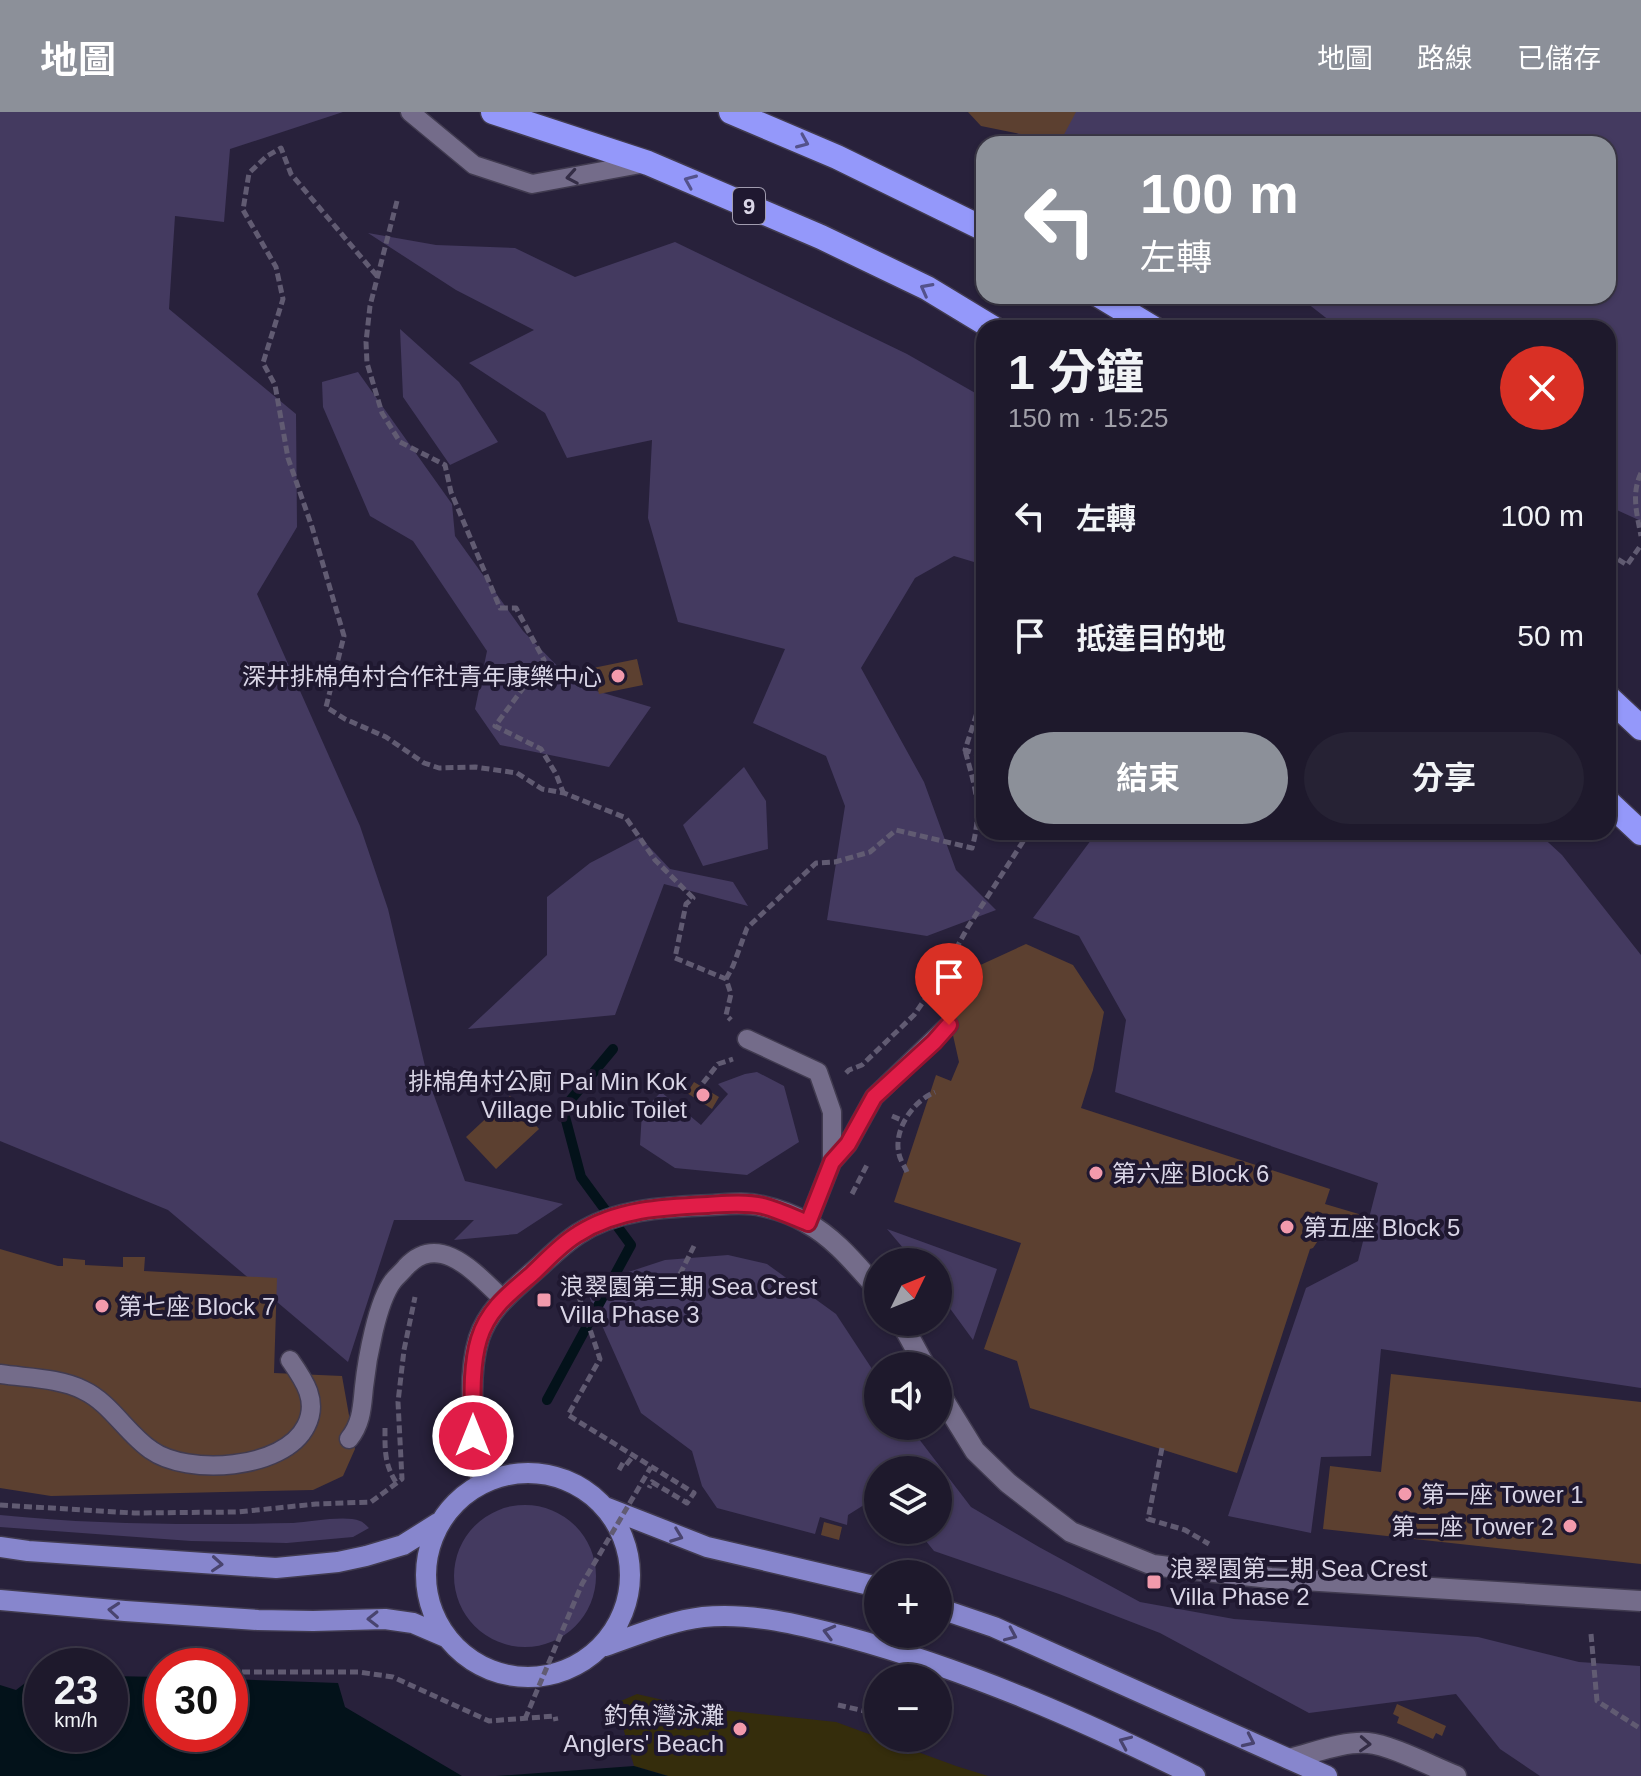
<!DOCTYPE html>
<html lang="zh-TW">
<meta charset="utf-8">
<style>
:root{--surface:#1e192c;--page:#262234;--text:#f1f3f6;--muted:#a1a0a9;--line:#3c3848;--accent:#8c9099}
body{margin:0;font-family:Helvetica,"Noto Sans TC",sans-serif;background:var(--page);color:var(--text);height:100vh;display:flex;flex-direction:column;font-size:30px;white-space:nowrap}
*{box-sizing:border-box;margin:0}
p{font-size:26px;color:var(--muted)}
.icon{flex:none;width:44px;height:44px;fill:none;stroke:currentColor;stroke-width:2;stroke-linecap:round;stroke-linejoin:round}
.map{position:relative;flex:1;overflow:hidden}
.drawer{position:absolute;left:976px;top:208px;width:640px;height:520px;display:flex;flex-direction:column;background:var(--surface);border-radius:24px;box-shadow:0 2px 6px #0004,0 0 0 2px var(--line)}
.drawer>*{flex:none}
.banner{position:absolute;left:976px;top:24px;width:640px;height:168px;border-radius:24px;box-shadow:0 2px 6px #0004,0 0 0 2px var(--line);background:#8c9099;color:#fff;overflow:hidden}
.needle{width:52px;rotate:47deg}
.buttons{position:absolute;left:864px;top:1136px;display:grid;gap:16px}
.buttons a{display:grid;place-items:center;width:88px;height:88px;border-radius:50%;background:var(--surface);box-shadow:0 2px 6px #0004,0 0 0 2px var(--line);font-size:40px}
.speed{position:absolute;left:24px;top:1536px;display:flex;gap:16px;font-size:40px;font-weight:700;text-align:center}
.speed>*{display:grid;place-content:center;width:104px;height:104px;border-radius:50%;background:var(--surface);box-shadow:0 2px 6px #0004,0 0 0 2px var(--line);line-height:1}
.speed small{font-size:20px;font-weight:400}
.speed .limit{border:12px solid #d22;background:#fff;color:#111}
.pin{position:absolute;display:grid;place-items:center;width:68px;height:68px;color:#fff;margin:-82px -34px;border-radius:50% 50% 50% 0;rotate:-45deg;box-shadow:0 0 8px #0007}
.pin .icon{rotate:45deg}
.me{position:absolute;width:88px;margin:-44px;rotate:0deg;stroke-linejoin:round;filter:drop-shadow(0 0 6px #0008)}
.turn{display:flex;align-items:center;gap:28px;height:168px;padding:0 32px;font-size:36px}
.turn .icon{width:104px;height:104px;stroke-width:2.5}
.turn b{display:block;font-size:56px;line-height:68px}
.round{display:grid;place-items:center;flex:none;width:84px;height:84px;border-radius:42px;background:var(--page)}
.summary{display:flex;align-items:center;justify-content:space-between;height:136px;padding:0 32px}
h1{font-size:48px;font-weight:700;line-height:60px}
.primary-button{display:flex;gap:16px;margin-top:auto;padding:16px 32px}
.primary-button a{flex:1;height:92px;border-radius:48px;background:var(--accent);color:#fff;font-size:32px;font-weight:700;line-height:92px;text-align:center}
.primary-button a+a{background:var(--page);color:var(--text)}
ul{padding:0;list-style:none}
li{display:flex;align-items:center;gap:24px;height:120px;padding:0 32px}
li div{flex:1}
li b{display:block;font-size:30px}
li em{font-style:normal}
header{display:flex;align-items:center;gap:48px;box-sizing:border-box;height:112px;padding:0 40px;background:var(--accent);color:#fff}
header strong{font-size:38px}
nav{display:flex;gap:44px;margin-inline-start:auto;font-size:28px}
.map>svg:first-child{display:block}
.green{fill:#443a60}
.sand{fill:#352d0c}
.water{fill:#03121a}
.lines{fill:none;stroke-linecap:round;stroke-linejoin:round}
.stream{stroke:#03121a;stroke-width:10}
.building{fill:#5c4030}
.lane-casing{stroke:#413b50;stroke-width:21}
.street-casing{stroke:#413b50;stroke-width:23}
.primary-casing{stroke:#413b50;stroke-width:23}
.highway-casing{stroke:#413b50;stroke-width:27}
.path{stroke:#615b72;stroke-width:5;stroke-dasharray:8 4;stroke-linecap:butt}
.lane{stroke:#746c8a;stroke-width:18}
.street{stroke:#746c8a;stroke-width:20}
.primary{stroke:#8786cd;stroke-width:20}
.highway{stroke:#9498fa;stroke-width:24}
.street-bridge-casing{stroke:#413b50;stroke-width:23;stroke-linecap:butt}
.path-bridge{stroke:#615b72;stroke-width:5;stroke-dasharray:8 4;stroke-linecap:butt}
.street-bridge{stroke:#746c8a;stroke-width:20}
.oneway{stroke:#54528b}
.oneway2{stroke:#342d46}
.oneway3{stroke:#49446f}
.route-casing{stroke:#92132f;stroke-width:20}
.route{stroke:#e11d48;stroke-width:14}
.poi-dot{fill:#f29aac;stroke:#1f1830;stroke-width:3}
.labels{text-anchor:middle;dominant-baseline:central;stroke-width:8;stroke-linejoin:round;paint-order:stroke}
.shield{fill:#1f1830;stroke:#a19caf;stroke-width:2}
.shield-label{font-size:22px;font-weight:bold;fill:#d9d5e6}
.poi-label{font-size:24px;fill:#d9d5e6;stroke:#1f1830;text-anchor:start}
</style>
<header>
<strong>地圖</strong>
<nav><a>地圖</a><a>路線</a><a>已儲存</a></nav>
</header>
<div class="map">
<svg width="1641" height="1664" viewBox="0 0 1641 1664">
<rect width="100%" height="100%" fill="#28213b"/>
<path class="green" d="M0 0H343L230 37 224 110 175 104 169 197 296 302 297 415 257 482 360 714 388 797 428 967 465 1069 563 1092 517 1122 454 1128 474 1108H394L348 1250 168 1098 0 1029Z
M972 0H1641V409L1608 394V216H1339L1298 184H1608V32H1040Z
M368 121 436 133 515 136 575 165 675 130 907 242 984 286V453L954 444 915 466 861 556 924 670 956 758 996 798 927 824 827 808 845 694 826 644 753 611 785 537 678 510 648 406 652 328 567 346 545 301 469 251 534 218 456 178Z
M400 217 459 270 498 330 450 353 403 285Z
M358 260 452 392 455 424 523 519 576 573 651 595 609 655 500 633 475 597 487 539 413 429 370 404 323 295 322 270Z
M744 655 766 689 768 737 703 754 683 713Z
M1097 720H1537L1562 743 1641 843V1276L1381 1237 1371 1344 1321 1345 1311 1421 1228 1404 1306 1176 1358 1149 1378 1071 1115 980 1126 908 1079 824 1033 806Z
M640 725 670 757 733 770 748 794 664 772 615 903 468 917 547 843V785L590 751Z
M757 960 784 974 799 1030 747 1063 675 1056 640 1033 642 1000 661 980 701 1013 728 982 718 972 745 962Z
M887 1117 997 1157 973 1228 938 1180V1150H915Z
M728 1143 767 1152 836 1202 878 1266V1314H909L971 1395 1039 1435 1140 1490 1234 1507 1478 1525 1579 1550 1640 1554 1641 1664H1540L1500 1637 1456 1582 1309 1601 1160 1521 1059 1482 934 1439 917 1418H938V1358H878V1392L867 1391 848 1403 847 1413 820 1405 815 1422 717 1396 702 1374 692 1339 641 1301 588 1182 604 1168 665 1148Z
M454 1464a71 71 0 1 1 142 0a71 71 0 1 1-142 0Z
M0 1403C97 1413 195 1413 293 1411 310 1410 345 1403 360 1409 362 1409 368 1415 369 1416L353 1425 287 1431 191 1429 0 1415Z"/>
<path class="sand" d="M637 1582 693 1595 836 1610 956 1654 988 1664H668L634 1654 616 1591Z"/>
<path class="water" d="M37 1562H42V1622H110V1564L162 1565V1622H230V1567L338 1571 345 1595 462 1664H0V1573L16 1578Z
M634 1654 668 1664H496Z"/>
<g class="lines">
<path class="stream" d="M547 1288 631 1133 581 1065 563 997 613 937"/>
</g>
<path class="building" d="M968 0H1076L1060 30 981 14Z
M637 547 643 573 599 582 593 556Z
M1026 832 1073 853 1104 900 1093 958 1081 996 1330 1077 1325 1092 1362 1103 1355 1129 1324 1120 1313 1136 1310 1137 1237 1361 1030 1296 1017 1249 984 1237 1021 1131 894 1090 936 963 951 969 959 950 946 892 976 855Z
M694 970 719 985 712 997 687 981Z
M510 984 539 1017 496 1057 466 1025Z
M0 1137 58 1154H63V1146L85 1148V1153L123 1155V1145H145L144 1159 277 1166 274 1261 342 1264 355 1337 343 1364 313 1378 51 1384 0 1376Z
M1391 1262 1641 1290V1452L1323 1417 1330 1354 1381 1360Z
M824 1410 842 1415 839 1428 821 1423Z
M1397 1592 1446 1614 1442 1624 1436 1621 1433 1627 1397 1611 1399 1605 1393 1602Z"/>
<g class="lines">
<g class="lane-casing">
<path id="lane" d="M410 0 474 53 532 72 646 51
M747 927 818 960 832 1000V1050
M808 1111 832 1050 848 1032 874 985 949 913
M0 1262C26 1266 60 1266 83 1278 111 1291 126 1321 151 1338 187 1364 284 1358 306 1314 319 1289 304 1268 290 1248
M349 1327C362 1311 362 1294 364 1275 367 1247 377 1190 393 1169 397 1164 402 1160 406 1155 440 1119 476 1162 502 1186"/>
</g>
<g class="street-casing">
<path id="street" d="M901 1210 925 1254
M938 1279 975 1339 1008 1371 1071 1420 1153 1453 1177 1456
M481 1371C474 1328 466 1268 479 1226 489 1197 510 1181 532 1161 547 1148 561 1133 578 1122 618 1096 667 1095 713 1093 729 1092 746 1090 762 1094 776 1097 794 1103 807 1111 835 1126 857 1154 878 1177
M1289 1647C1314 1641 1343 1629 1368 1631 1391 1633 1433 1655 1456 1664"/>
</g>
<g class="primary-casing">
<path id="primary" d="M426 1463a102 102 0 1 1 204 0a102 102 0 1 1-204 0Z
M605 1395 707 1435 878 1475
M0 1435 28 1439 276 1456 338 1450 366 1444 403 1433 438 1411
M0 1488 125 1499 258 1508 313 1509 385 1507 413 1511 448 1526
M938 1496 994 1515 1327 1664
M605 1534C637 1523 670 1509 703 1505 751 1500 801 1513 847 1525 968 1558 1083 1608 1195 1664"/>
</g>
<g class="highway-casing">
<path id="highway" d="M493 0 648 51 821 125 927 176 993 216
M731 0 837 45 984 117
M1100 184 1153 216
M1608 585 1641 616
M1608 690 1641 721"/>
</g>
<path class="path" d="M397 89 370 194 366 230 367 251 382 301 400 330 445 353 451 380 500 496H516L544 548 495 614 541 637 556 662 563 680
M377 164 291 62 281 36 267 44 249 61 243 98 276 155 283 187 263 251 275 273 288 346 312 415 344 524 326 595 345 607 386 625 424 651 439 656 475 655 517 661 542 677 564 681 626 706 655 748 693 786 686 792 675 846 726 867 731 882 726 903 731 908
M1304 215 1313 216
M1641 361C1631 382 1637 402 1641 424
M1608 441 1627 453 1641 433
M984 579 965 638 984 644
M726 867 733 854 747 816 816 751 835 750 870 740 896 718 972 736C983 696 975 676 965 638
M846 961 849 958 862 953 914 903 940 866 968 815 1024 728 1030 720
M703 971 718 952 733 947
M892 1004 904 1009
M907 1060C905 1055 900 1048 899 1042 893 1018 913 989 935 980
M852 1082 868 1051
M654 1163 674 1174 694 1134
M575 1173 600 1247 568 1303 694 1381 687 1391 652 1370 649 1376
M385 1316C385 1338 384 1352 397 1372
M1162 1336 1148 1407 1185 1418 1209 1432
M619 1358 623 1351 626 1353 633 1344
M0 1393 134 1401 238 1400 316 1392 371 1390 402 1367 398 1290 404 1238 415 1185
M1591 1522 1597 1589 1641 1617
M230 1560H359L393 1565 489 1609 555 1604 556 1609
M838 1593 878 1602"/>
<use href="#lane" class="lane"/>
<use href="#street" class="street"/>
<use href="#primary" class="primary"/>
<use href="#highway" class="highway"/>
<g class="street-bridge-casing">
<path id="street-bridge" d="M1177 1456 1271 1466 1641 1489"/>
</g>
<path class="path-bridge" d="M525 1607 582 1472 651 1355"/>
<use href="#street-bridge" class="street-bridge"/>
</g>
<defs><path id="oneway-chevron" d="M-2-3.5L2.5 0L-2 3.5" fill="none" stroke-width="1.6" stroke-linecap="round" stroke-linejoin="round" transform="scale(2)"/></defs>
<g class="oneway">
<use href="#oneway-chevron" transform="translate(803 30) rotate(23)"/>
<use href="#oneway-chevron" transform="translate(690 69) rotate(-157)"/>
<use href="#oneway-chevron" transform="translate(926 177) rotate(-152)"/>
</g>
<g class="oneway2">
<use href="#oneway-chevron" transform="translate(572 65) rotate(170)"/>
<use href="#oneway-chevron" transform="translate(1365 1632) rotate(3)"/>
</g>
<g class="oneway3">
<use href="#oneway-chevron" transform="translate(677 1424) rotate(21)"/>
<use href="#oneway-chevron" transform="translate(217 1452) rotate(4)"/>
<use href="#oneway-chevron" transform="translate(114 1498) rotate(-175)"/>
<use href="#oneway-chevron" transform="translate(373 1507) rotate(179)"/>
<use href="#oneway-chevron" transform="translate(829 1520) rotate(-165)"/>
<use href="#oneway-chevron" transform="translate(1011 1523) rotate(24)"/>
<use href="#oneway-chevron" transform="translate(1249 1629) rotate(25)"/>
<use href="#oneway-chevron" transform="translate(1125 1630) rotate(-156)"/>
</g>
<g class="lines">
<g class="route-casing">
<path id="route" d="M473 1324C473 1293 470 1257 479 1227 488 1197 510 1181 532 1162 547 1148 561 1132 578 1122 617 1097 663 1095 708 1093 725 1092 745 1090 763 1094 778 1098 793 1105 808 1111L832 1050 848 1032 874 985 934 930 949 913"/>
</g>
<use href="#route" class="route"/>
</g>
<g class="poi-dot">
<circle cx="618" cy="564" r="8"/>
<circle cx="703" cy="983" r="8"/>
<circle cx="1096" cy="1061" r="8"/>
<circle cx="1287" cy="1115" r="8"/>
<rect x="536" y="1180" width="16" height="16" rx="4"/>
<circle cx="102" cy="1194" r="8"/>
<circle cx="1405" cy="1382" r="8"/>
<circle cx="1570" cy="1414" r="8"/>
<rect x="1146" y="1462" width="16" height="16" rx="4"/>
<circle cx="740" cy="1617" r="8"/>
</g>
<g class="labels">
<rect class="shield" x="733" y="76" width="32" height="36" rx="6"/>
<g class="shield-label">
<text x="749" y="94">9</text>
</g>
<g class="poi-label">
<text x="602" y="564" text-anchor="end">深井排棉角村合作社青年康樂中心</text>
<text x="687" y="969" text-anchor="end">排棉角村公廁 Pai Min Kok<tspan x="687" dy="28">Village Public Toilet</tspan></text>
<text x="1112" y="1061">第六座 Block 6</text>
<text x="1303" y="1115">第五座 Block 5</text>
<text x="560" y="1174">浪翠園第三期 Sea Crest<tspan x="560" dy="28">Villa Phase 3</tspan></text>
<text x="118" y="1194">第七座 Block 7</text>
<text x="1421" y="1382">第一座 Tower 1</text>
<text x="1554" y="1414" text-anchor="end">第二座 Tower 2</text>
<text x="1170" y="1456">浪翠園第二期 Sea Crest<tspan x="1170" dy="28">Villa Phase 2</tspan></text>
<text x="724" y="1603" text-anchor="end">釣魚灣泳灘<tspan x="724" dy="28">Anglers' Beach</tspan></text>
</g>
</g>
</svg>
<div class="buttons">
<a><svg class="needle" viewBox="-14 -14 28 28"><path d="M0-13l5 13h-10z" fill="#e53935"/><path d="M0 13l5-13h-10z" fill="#a1a0a9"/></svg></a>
<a><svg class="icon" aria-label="sound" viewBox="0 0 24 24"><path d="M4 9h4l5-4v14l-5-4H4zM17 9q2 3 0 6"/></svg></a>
<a><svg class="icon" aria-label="layers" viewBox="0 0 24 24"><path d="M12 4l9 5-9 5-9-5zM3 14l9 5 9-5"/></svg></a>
<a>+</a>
<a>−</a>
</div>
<div class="speed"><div>23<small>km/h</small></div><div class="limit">30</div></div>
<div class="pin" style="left:949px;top:913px;background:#d93025"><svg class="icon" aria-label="arrive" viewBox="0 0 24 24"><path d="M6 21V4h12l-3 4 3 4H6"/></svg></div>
<svg class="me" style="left:473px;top:1324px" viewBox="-20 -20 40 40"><circle r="17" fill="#e11d48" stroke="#fff" stroke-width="3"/><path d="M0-11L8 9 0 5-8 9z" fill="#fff"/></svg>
<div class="banner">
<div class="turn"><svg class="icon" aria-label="left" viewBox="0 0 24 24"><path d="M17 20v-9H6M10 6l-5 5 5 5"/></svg><div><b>100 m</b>左轉</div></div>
</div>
<section class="drawer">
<div class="summary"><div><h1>1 分鐘</h1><p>150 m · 15:25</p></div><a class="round" style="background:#d93025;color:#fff"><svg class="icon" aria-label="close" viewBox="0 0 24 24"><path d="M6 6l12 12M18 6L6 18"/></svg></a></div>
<ul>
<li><svg class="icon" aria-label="left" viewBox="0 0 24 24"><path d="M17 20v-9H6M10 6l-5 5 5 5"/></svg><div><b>左轉</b></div><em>100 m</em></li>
<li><svg class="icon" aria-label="arrive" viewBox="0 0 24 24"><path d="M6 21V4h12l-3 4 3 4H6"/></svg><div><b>抵達目的地</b></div><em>50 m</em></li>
</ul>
<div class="primary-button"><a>結束</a><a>分享</a></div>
</section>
</div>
